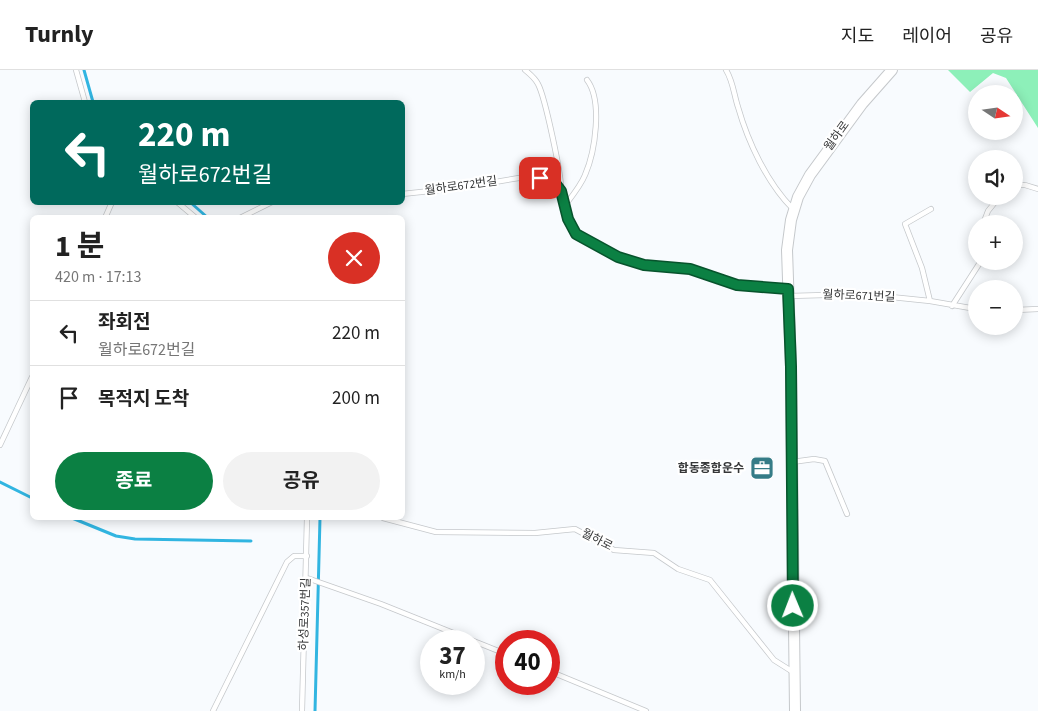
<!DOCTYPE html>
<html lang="ko">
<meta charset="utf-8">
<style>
:root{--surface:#fff;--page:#f2f2f2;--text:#222;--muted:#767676;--line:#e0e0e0;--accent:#0b8043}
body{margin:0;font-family:"Source Sans 3","Noto Sans KR",sans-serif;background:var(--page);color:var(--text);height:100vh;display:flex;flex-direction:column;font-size:19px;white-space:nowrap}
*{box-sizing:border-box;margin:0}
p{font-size:16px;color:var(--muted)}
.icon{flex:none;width:28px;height:28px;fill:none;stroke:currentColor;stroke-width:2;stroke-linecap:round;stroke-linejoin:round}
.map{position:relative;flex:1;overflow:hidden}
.details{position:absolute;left:30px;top:145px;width:375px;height:305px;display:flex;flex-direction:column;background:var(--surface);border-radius:8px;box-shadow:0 2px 12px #0003}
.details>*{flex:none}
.banner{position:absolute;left:30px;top:30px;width:375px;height:105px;border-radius:8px;box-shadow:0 2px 12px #0003;background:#00695c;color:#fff;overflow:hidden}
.needle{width:32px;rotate:103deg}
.fabs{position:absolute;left:968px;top:15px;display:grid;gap:10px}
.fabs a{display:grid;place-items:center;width:55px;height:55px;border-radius:50%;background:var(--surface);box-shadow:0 2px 12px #0003;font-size:25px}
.speed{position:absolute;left:420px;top:560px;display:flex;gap:10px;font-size:25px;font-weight:700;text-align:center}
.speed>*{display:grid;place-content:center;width:65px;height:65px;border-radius:50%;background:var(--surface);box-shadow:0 2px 12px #0003;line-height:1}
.speed small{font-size:12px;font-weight:400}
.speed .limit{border:8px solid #d22;background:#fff;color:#111}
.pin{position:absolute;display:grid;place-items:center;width:42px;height:42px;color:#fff;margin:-21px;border-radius:10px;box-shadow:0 2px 8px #0006}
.me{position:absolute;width:55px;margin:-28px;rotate:359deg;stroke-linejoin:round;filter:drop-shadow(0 0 4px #0008)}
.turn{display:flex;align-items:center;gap:18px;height:105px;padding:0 25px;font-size:22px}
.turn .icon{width:65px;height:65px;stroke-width:2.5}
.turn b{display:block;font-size:35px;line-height:42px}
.round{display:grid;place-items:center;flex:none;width:52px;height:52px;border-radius:26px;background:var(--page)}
.summary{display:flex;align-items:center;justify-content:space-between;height:85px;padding:0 25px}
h1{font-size:30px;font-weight:700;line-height:38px}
.button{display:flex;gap:10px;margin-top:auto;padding:10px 25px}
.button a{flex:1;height:58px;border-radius:30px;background:var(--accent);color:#fff;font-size:20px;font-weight:700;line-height:58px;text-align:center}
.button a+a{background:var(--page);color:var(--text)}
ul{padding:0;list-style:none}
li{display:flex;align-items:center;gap:15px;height:65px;padding:0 25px;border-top:1px solid var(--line)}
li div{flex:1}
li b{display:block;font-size:19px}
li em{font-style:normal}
header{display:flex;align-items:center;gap:30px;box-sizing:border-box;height:70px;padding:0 25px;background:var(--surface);border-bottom:1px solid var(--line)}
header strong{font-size:24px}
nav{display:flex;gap:28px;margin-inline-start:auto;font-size:18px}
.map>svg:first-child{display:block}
.green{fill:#8df0b9}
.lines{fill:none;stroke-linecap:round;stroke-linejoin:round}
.stream{stroke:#31b5e1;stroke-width:3}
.service-casing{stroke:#c5c8cb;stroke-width:6}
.tertiary-casing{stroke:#c5c8cb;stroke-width:12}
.service{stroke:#fff;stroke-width:4.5}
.tertiary{stroke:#fff;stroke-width:10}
.route-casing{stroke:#07532c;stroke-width:12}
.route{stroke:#0b8043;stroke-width:9}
.labels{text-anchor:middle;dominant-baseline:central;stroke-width:4.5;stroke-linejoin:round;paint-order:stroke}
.street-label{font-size:12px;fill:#363738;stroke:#fff}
.poi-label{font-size:12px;font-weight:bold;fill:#363738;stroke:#fff;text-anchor:end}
</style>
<header>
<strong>Turnly</strong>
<nav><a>지도</a><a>레이어</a><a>공유</a></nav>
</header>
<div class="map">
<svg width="1038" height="641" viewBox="0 0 1038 641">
<rect width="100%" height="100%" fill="#f8fbfe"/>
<path class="green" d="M948 0H1038V58L1006 8 993 3 970 22Z"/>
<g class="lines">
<path class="stream" d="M84 0 93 32
M190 132 208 148
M0 412 32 428
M72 448 116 466 135 469 251 471
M315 641 320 448"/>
<g class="service-casing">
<path id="service" d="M76 0 85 32
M525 0C530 4 535 8 538 14 545 27 562 106 561 121
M726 0C733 11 734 25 738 37 748 72 767 113 793 139
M1014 115H1025L1038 119
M402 124 459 118 525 107 549 110 555 113 561 121 568 149 576 164 617 187 644 195 690 199 737 215 788 219
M177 132 196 148
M566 134C573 125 581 115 585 105 595 82 603 31 587 10
M105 148 112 132
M240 148 272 132
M983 154 988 141 1000 126
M789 226 862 224 930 231 976 239
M930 231 922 198 905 154 931 139
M952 236 981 191
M1014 240 1038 239
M0 375 32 307
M792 392 814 389 825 391 847 444
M383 448 436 462 535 463 575 459 614 480 654 483 678 499 710 510 774 590 793 602
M307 508 381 534 506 584
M549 601 646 641
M213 641 287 492 294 486H307
M302 641 307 448"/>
</g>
<g class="tertiary-casing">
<path id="tertiary" d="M795 641 791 297 787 180 791 150 798 127 810 105 862 34 892 0"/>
</g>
<use href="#service" class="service"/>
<use href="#tertiary" class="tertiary"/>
</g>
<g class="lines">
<g class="route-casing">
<path id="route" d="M540 108 555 113 561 121 568 149 576 164 618 187 644 195 690 199 737 215 788 219 791 297 793 536"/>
</g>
<use href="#route" class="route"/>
</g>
<defs>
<g id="office-square" transform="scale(1.25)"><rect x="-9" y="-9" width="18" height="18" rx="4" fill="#357c87" stroke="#fff"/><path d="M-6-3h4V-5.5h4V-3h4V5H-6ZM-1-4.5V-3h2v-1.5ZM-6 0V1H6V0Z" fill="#fff"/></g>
</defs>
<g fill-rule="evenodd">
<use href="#office-square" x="762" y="398"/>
</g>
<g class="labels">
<g class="street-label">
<text transform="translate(837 66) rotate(-54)">월하로</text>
<text transform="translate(461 116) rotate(-8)">월하로672번길</text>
<text transform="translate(859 226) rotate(2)">월하로671번길</text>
<text transform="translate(597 470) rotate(27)">월하로</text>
<text transform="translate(305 544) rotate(-88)">하성로357번길</text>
</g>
<g class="poi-label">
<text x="744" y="398">합동종합운수</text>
</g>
</g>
</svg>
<div class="fabs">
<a><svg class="needle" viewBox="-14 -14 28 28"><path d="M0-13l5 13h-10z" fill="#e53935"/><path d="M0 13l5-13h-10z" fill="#767676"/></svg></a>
<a><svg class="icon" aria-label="sound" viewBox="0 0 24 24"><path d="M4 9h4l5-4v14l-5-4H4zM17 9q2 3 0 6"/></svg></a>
<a>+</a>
<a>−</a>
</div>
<div class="speed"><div>37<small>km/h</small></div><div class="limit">40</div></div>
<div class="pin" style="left:540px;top:108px;background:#d93025"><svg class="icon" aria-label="arrive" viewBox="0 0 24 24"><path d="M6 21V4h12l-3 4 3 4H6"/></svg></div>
<svg class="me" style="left:793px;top:536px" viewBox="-20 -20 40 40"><circle r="17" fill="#0b8043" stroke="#fff" stroke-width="3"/><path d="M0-11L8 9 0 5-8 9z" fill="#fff"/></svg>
<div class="banner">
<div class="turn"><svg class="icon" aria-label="left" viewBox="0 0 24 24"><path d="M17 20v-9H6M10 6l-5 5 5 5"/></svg><div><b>220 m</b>월하로672번길</div></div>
</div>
<section class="details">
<div class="summary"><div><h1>1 분</h1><p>420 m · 17:13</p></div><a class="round" style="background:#d93025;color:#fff"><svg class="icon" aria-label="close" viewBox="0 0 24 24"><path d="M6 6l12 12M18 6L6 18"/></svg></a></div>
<ul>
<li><svg class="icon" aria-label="left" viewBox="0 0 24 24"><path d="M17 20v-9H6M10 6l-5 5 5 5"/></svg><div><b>좌회전</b><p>월하로672번길</p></div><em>220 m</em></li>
<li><svg class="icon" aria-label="arrive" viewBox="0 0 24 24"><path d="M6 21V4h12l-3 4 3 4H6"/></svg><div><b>목적지 도착</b></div><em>200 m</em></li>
</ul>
<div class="button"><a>종료</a><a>공유</a></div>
</section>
</div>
